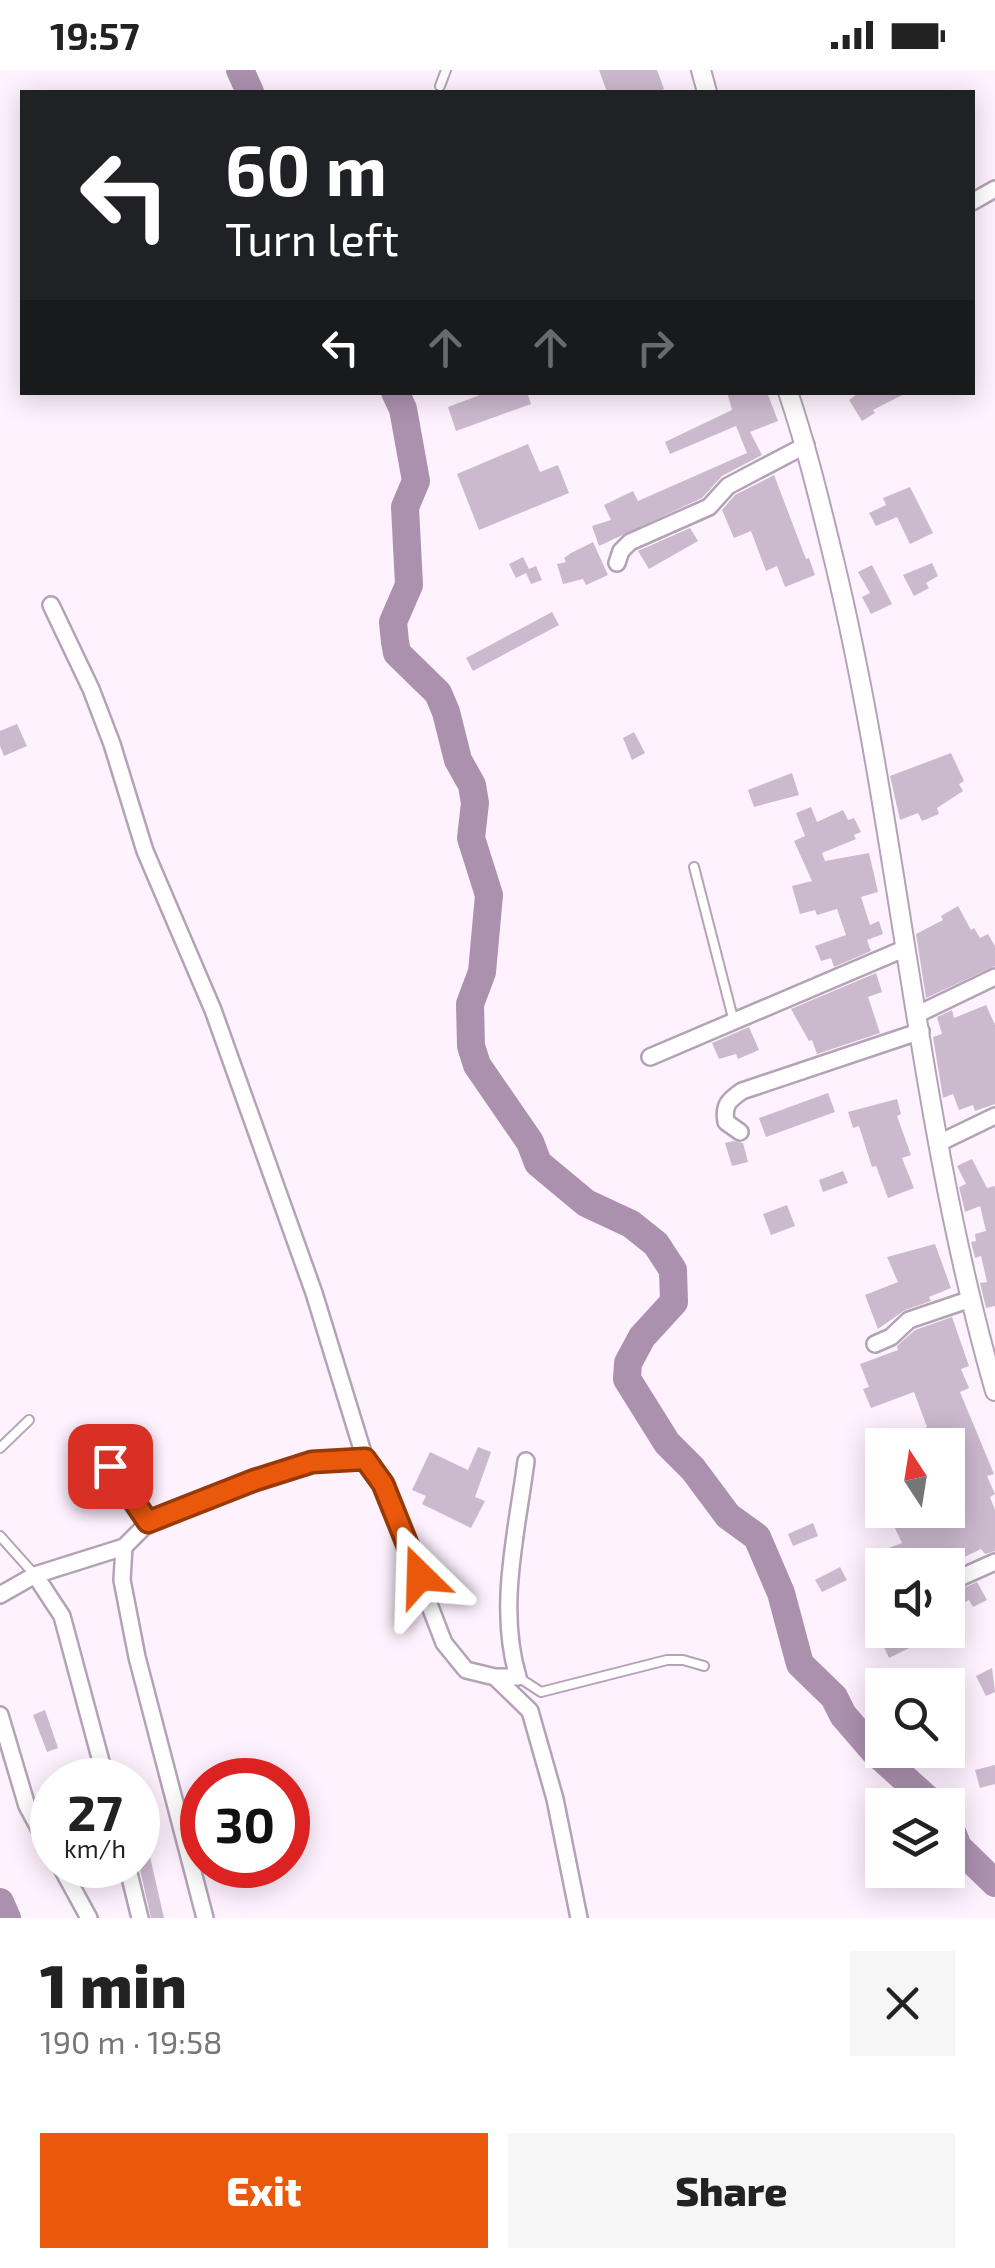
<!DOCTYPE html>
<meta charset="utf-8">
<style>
:root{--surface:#fff;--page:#f6f6f6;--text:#222;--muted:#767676;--accent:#ea580c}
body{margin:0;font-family:"Exo 2",sans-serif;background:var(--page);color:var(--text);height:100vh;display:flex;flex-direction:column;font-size:38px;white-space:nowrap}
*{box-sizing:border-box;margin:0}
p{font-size:32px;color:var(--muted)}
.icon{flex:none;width:55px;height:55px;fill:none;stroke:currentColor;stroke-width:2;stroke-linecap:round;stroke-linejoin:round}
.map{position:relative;height:1848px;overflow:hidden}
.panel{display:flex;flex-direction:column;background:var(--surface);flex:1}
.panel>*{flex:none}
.banner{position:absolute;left:20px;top:20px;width:955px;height:305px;border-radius:0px;box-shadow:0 5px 25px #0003;background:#202124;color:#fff;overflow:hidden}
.needle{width:65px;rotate:348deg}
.fabs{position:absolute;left:865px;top:1358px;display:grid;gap:20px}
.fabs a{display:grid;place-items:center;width:100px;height:100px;border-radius:0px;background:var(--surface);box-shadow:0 5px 25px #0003;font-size:50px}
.speed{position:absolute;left:30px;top:1688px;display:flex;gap:20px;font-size:50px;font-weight:700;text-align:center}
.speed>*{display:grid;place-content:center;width:130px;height:130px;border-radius:50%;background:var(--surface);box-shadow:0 5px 25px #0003;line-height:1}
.speed small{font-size:25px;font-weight:400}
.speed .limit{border:15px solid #d22;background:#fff;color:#111}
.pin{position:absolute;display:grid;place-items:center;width:85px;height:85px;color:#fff;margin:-42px;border-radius:20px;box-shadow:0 5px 15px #0006}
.me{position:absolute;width:110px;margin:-55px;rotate:338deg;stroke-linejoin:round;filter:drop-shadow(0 0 8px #0008)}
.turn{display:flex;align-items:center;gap:35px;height:210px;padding:0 40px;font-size:45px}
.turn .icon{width:130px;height:130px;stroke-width:2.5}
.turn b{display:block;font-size:70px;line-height:85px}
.lanes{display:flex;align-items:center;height:95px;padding:0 40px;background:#0003;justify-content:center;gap:50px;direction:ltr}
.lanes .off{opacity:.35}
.round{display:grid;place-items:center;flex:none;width:105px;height:105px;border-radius:0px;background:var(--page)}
.head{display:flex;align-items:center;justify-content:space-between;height:170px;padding:0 40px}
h1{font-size:60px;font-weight:800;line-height:75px}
.primary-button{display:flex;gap:20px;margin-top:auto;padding:20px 40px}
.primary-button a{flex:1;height:115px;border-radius:0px;background:var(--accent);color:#fff;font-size:40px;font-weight:800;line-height:115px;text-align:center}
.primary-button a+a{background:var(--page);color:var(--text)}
.status{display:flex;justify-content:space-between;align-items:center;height:70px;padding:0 50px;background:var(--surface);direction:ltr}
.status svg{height:28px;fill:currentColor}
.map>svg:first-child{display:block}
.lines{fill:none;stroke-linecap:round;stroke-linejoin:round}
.river{stroke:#ac91af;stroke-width:28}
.building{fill:#cbb9cd}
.service-casing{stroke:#b4a2b6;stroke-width:12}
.minor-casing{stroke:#b4a2b6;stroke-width:20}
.tertiary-casing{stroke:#b4a2b6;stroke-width:22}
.service{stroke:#fff;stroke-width:8}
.minor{stroke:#fff;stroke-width:15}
.tertiary{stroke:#fff;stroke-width:18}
.route-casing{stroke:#983908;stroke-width:25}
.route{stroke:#ea580c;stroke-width:18}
</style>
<div class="status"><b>19:57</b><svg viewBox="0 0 49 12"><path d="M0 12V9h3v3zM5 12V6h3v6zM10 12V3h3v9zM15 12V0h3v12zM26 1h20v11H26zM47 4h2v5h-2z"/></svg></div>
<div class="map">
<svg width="995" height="1848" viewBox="0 0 995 1848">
<rect width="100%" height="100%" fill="#fef2ff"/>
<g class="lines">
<path class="river" d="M240 0 250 22
M395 322 403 339 416 411 405 437 409 515 393 552 395 572 397 583 438 623 446 642 458 690 472 715 475 733 471 768 489 825 482 902 470 934 471 976 477 995 530 1072 538 1093 586 1133 631 1154 656 1174 673 1200 674 1232 642 1267 628 1293 627 1309 667 1373 693 1399 728 1446 757 1467 781 1523 800 1594 834 1627 843 1645 874 1681 934 1735
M948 1752 958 1777 995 1813
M0 1832 7 1848"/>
</g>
<path class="building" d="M599 0H657L664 19 656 22H607Z
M488 322H527L531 334 456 361 448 337Z
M727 322H767L778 351 750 362 762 385 722 406 702 428 599 476 592 456 611 450 604 435 633 421 638 431 747 383 736 356 670 384 665 372 732 340Z
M860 322H908L873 340 875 343 862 351 849 330Z
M528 374 540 402 558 395 569 423 479 460 457 404Z
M774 405 806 489 809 488 815 505 785 517 777 496 766 501 751 461 734 468 722 440 735 425Z
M910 417 933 463 910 474 897 447 876 456 869 443 886 435 883 428Z
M690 458 698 471 649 499 638 481Z
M593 472 608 505 586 515 583 509 563 514 557 494 566 492 564 488 571 483Z
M523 487 529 499 536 496 542 510 531 514 526 503 516 508 509 494Z
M932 493 938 506 926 513 929 518 914 526 903 505Z
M872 495 892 534 871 544 862 527 870 523 858 502Z
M552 542 559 555 473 601 466 588Z
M17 654 27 676 4 686 0 676V661Z
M634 662 645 683 632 690 623 668Z
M951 683 964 711 959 714 963 721 937 738 939 744 922 751 918 743 900 750 890 706Z
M792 703 799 725 754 737 748 720Z
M811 737 817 752 843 740 848 750 854 748 861 762 854 765 856 769 822 783 825 791 869 783 878 822 861 827 870 855 879 851 883 864 867 870 871 881 834 897 831 888 821 891 815 876 846 865 837 839 817 845 815 840 800 844 792 816 812 811 794 771 805 766 796 743Z
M958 836 971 860 974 858 980 868 988 864 995 876V896L926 928 916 864 943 850 941 846Z
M876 903 882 922 868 927 880 963 817 984 812 970 809 971 791 939Z
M986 935 995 955V1034L975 1041 973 1035 959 1040 953 1024 943 1028 933 967 942 964 937 947 952 940 954 948Z
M749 957 759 980 738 989 736 984 719 989 712 973Z
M828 1023 835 1042 766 1067 759 1048Z
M897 1029 901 1044 897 1046 911 1085 902 1088 914 1118 888 1128 876 1096 872 1097 859 1056 853 1058 848 1042Z
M733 1071 743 1073 748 1092 732 1096 725 1073Z
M972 1089 987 1118 995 1116V1236L986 1238 980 1213 987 1212 981 1186 975 1188 971 1172 976 1171 975 1164 986 1161 980 1136 965 1142 959 1117 966 1114 957 1096Z
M843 1101 848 1113 823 1122 819 1110Z
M787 1135 795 1156 771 1165 763 1144Z
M935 1174 951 1218 929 1227 931 1231 905 1240 878 1259 865 1225 898 1212 887 1187Z
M952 1247 969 1296 961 1299 969 1318 960 1322 994 1404 987 1406 995 1424 990 1427 995 1440V1481L985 1484 981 1479 948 1495H874L870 1485 902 1473 888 1444 896 1440H948V1375H891L927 1357 914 1322 871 1338 863 1319 869 1317 860 1294 898 1280 897 1276 915 1260Z
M90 1377 102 1407 86 1412 75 1382Z
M478 1377 491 1382 475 1427 485 1431 471 1458 422 1434 426 1426 412 1420 430 1382 468 1400Z
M813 1453 818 1466 793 1476 788 1464Z
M840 1497 847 1510 822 1522 815 1510Z
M977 1512 987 1530 973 1537 969 1530 948 1541V1525Z
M876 1560H900L909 1578 889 1588Z
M992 1598 995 1622 986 1626 976 1606Z
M45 1640 58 1678 47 1682 33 1645Z
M995 1695V1714L980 1718 975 1700Z
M138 1756H143L164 1848H151L138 1791Z"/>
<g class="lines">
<g class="service-casing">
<path id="service" d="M440 16 446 0
M694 797 734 952
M92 1367 148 1453
M0 1378 29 1350
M0 1466 34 1504
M518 1607 541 1622 667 1590H683L704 1596"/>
</g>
<g class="minor-casing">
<path id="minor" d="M972 132 995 119
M617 493 621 481 630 472 709 437 728 416 806 375
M51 535 91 619 112 674 145 781 213 940 314 1223 365 1389 383 1414 444 1573 466 1600 495 1607 530 1641 555 1729 579 1848
M918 944 995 907
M650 987 906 878
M740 1062 726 1052C723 1035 729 1030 742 1021L921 961
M939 1073 995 1046
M875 1274 891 1267 909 1250 971 1229
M124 1477 122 1510 137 1587 205 1848
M35 1505 62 1546 106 1710
M948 1513 995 1492
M0 1525 35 1505 124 1477 148 1453 255 1410 312 1392 365 1389
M495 1607H518C497 1538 517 1461 526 1391
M0 1645 27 1736 52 1782
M60 1795 89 1848
M127 1795 140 1848"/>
</g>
<g class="tertiary-casing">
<path id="tertiary" d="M701 0 707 22
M788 322C807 378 820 433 834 490 900 764 917 1050 995 1321"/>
</g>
<use href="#service" class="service"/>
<use href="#minor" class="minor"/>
<use href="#tertiary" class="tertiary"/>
</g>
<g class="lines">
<g class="route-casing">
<path id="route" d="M110 1396 148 1452 255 1410 312 1392 365 1389 383 1414 420 1506"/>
</g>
<use href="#route" class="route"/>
</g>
</svg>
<div class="fabs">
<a><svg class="needle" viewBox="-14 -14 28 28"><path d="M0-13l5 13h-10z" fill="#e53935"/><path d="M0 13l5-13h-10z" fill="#767676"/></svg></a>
<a><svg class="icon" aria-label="sound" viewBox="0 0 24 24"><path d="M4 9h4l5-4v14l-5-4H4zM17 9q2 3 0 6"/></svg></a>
<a><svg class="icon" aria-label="search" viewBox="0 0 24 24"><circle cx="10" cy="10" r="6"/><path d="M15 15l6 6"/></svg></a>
<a><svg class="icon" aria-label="layers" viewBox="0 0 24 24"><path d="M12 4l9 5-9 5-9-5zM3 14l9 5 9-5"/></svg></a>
</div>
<div class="speed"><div>27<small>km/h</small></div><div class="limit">30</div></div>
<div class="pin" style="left:110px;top:1396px;background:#d93025"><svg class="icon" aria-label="arrive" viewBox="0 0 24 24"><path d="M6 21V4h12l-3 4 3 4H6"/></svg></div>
<svg class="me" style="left:420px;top:1506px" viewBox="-20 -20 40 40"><path d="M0-17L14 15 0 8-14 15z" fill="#ea580c" stroke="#fff" stroke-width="4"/></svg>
<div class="banner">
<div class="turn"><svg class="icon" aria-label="left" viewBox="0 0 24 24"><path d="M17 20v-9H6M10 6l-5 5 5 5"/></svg><div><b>60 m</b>Turn left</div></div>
<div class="lanes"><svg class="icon" aria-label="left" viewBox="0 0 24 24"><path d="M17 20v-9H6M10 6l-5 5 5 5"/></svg><svg class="icon off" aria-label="ahead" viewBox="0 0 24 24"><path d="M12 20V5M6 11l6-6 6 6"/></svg><svg class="icon off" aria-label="ahead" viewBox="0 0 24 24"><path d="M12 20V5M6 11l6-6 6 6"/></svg><svg class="icon off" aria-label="right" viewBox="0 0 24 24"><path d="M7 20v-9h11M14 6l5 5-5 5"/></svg></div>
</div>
</div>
<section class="panel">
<div class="head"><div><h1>1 min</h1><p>190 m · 19:58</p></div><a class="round"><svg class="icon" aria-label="close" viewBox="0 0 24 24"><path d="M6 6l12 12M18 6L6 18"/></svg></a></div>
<div class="primary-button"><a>Exit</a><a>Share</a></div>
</section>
